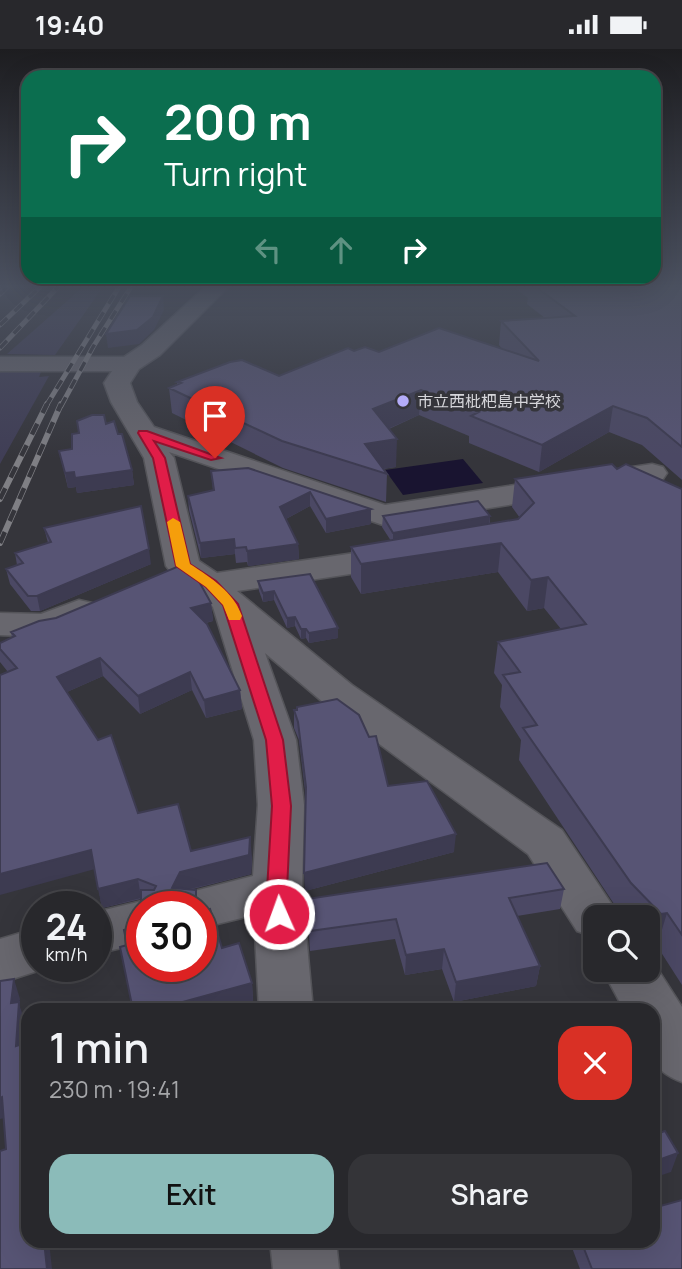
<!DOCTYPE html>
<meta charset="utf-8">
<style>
:root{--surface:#28282c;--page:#343438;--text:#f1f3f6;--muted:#a5a6a9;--line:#444448;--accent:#8bbbb9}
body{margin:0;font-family:Manrope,"Noto Sans JP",sans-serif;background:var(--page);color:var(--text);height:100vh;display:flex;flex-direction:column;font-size:26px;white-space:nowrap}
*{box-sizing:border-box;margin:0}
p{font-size:23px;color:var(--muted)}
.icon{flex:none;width:38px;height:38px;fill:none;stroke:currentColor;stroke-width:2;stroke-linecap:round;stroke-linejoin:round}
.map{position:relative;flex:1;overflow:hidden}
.side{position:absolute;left:21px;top:954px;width:639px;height:245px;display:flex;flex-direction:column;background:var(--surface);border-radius:21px;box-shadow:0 7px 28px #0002,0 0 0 2px var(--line)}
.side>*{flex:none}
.guide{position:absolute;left:21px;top:21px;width:640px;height:214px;border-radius:21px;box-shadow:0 7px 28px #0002,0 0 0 2px var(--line);background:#0b6e4f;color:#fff;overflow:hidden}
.tools{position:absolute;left:583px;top:856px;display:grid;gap:14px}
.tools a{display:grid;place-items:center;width:77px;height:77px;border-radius:14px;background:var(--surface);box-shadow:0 7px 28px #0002,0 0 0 2px var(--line);font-size:35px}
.speed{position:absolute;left:21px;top:842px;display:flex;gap:14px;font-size:35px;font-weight:700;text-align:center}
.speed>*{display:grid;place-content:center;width:91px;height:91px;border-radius:50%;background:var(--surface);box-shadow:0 7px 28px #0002,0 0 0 2px var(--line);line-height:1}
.speed small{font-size:18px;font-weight:400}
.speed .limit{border:10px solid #d22;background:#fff;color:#111}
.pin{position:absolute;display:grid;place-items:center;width:60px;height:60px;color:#fff;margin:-72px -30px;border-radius:50% 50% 50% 0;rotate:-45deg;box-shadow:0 0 7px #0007}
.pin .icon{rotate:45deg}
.me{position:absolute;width:77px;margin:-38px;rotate:358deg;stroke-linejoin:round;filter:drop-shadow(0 0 5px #0008)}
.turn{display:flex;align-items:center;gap:24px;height:147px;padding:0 28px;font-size:32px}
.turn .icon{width:91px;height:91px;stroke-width:2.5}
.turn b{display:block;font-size:49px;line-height:60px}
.lanes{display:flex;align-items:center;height:66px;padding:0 28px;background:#0003;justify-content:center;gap:35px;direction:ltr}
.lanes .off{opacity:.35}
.round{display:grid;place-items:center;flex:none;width:74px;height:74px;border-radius:21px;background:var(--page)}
.head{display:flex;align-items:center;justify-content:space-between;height:119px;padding:0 28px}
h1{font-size:42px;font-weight:600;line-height:52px}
.cta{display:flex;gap:14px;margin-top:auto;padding:14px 28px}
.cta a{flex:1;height:80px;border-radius:21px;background:var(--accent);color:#111;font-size:28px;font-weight:600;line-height:80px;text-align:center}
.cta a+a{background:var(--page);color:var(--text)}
.status{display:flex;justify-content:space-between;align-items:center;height:49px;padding:0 35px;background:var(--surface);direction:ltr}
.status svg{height:19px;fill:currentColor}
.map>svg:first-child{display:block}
.green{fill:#403e56}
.water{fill:#191430}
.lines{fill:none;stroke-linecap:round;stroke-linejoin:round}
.minor-casing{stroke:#545459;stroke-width:3}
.minor{fill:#68676e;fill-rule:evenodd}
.rail-far1-casing{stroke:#7f7f84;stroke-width:5}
.rail-casing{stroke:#7f7f84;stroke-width:6}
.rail-far1{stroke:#35353b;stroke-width:3.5;stroke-dasharray:10;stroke-linecap:butt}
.rail{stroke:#35353b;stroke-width:4.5;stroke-dasharray:12;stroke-linecap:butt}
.wall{fill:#4b4864}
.shaded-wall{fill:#3d3b51}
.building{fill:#575474;stroke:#3d3b51;stroke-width:2}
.route{fill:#e11d48;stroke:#92132f;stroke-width:2}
.slow{fill:#f59e0b}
.poi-dot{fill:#b4acf9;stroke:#35353b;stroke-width:2.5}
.labels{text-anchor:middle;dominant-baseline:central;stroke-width:7;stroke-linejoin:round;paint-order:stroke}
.far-poi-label{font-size:16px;fill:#d6d6da;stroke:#35353b;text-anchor:start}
</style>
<div class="status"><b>19:40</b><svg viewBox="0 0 49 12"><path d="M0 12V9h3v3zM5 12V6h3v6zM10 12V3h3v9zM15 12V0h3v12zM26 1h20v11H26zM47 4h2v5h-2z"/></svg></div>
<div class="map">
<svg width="682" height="1220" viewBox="0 0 682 1220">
<rect width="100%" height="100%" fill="#35353b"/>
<path class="green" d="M83 238H103L55 306 7 305Z
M0 323H41L39 328 49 327 0 415Z"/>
<path class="water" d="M463 410 483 434 403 446 385 421Z"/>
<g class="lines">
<g class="minor-casing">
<path id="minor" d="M205 238H228L160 306 139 320 130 334 137 353 154 378 385 456 652 415 663 418 667 424 663 430 652 433 383 476 169 403 174 409 199 512 217 524 403 497 415 500 420 507 415 514 403 517 237 542 352 636 562 781 620 868H595V888L577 882 528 805 324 654 265 604 296 691 304 756 302 841 313 961H259L254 866 201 879V858H177L183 845 253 827 258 756 254 691 213 558C199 543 176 531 166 517L144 409 111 353 104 334 112 322H0V308H124L142 296Z
M79 551 92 554 97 562C78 590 30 587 0 586V564L41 565Z
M142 852 157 858H142V894L96 905V863Z
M37 879V917H53L0 934V890Z
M648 905 682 958V1033C642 1018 653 998 653 961H624L602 920H648Z
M270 1192H336L339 1220H273Z"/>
</g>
<use href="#minor" class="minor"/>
<g class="rail-far1-casing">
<path id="rail-far1" d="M0 245 7 238
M0 276 40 238
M0 299 58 238
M46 357 119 238
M61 357 93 298 131 238"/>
</g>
<g class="rail-casing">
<path id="rail" d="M0 450 47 355
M0 494 61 355"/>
</g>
<use href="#rail-far1" class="rail-far1"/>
<use href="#rail" class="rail"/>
</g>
<path class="wall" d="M514 238H682V431L642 396 609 383 539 423 469 394V387L419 366 389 380 396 418 383 420 387 425 386 453 283 419 172 364 169 339 177 335V333L279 327 354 302 379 303 503 301 499 296 501 272 545 269 527 255 528 249Z
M77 372 106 375 132 421 134 436 77 444 76 438 68 439 59 402 72 400 79 384Z
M248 419 371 460V475L326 484 310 457 286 470 298 495 299 510 248 517 247 513 236 514 235 505 201 509 189 461 188 447 213 441 211 422Z
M617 420 682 440V936L657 897 651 898 648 894V868L622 867 519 711 521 691 500 658 502 636 494 624 498 593 561 580 544 559 527 562 498 523 361 545 351 528V498L391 492 382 478 383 467H490V475L518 470 520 469 512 458 515 430Z
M44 479 151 515 40 562H31L10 535 6 520 17 516 15 504 48 494Z
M258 532 338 579V589L309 594 306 589 301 590 295 577 287 579 274 551 263 553 259 542Z
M211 554 213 572 206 574 240 641 242 660 206 669 192 641 140 665 103 627 67 643 138 764 191 802 252 808 251 825 189 841 142 858 222 899 252 934 253 953 226 961H133L127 896 141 876V850L102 859 95 820 8 623 0 613V594L12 589 11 583Z
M297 658 388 737 454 803 305 842 306 749 299 691 294 679V661H297Z
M564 840 560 860 517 867 540 917 536 937 454 953 442 920 405 926 395 890 310 902 307 850Z
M549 1192H653L682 1220H580L571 1196 552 1201Z"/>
<path class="shaded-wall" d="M163 247 164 261 154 281 139 295 108 299 106 285Z
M421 341 419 366 372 387 373 360Z
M613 357 609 383 539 423 542 396Z
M397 390 396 418 374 421 365 395Z
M132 421 134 436 77 444 76 438 68 439 65 424Z
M310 443V457L280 473V458Z
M371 460V475L326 484V470Z
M490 467 489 479 393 496V484Z
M234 490 235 505 201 509 200 494Z
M501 494 498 523 361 545V515Z
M298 495 299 510 248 517 247 502Z
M149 500 151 515 40 562 37 547Z
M548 528 544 559 527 562 531 531Z
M274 542V551L263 553V544Z
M211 554 213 572 193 576 191 559Z
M295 568V577L287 579V569Z
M338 579V589L309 594V584Z
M301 580H306V589L301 590Z
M100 609 103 627 60 646 57 628Z
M190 623 192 641 140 665 138 647Z
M240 641 242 660 206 669 204 651Z
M456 785 454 803 305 842 304 824Z
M250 788 252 808 251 825 182 842 172 839 180 823Z
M91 801 95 820 0 846V825Z
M138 830 141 849 102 859 98 840Z
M667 864 657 897 651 898 661 865Z
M444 900 442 920 405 926 406 906Z
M540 917 536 937 454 953 456 933Z
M14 930 20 950 19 955 25 973 22 1016 16 997 11 954Z
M252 934 253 953 226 961H180L179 954Z
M2 1048 9 1068 0 1070V1049Z
M678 1104 671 1123 653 1129V1113Z
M44 1192H49L52 1220H47Z
M555 1192H572L571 1196 552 1201Z"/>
<path class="building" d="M536 238H682V398L647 369 613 357 542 396 471 367 479 363 421 341 373 360 397 390 365 395 387 425 282 392 169 339 181 334 177 333 230 313 242 311 279 327 348 299 354 302 365 298 379 303 439 279 539 312 501 272 575 267Z
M130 247H163L153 268 137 281 106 285Z
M92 366H104L106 375 114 372 118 385H122L132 421 75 429 74 423 65 424 59 402 72 400V385L79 384 77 372Z
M612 415 617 420 626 415 682 440V886L667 864 661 865 631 834 523 679 537 676 503 626 520 623 498 593 586 575 548 528 531 531 501 494 361 515 351 498 518 470 534 454 515 430Z
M248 419 371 460 326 470 310 443 280 458 298 495 247 502 246 498 235 499 234 490 200 494 188 447 214 441 211 422Z
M478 452 490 467 393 484 383 467Z
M141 457 149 500 37 547H28L6 520 23 514 15 504 51 493 44 479Z
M179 517 196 527 211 554 191 559 207 575 240 641 204 651 190 623 138 647 100 609 57 628 98 691 111 686 138 764 178 755 191 802 250 788 249 806 180 823 172 839 196 841V858H142V917H201V862L210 860 222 899 239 894 252 934 179 954 180 961H133L120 898 127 896 124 881 141 876V841H154L156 837 138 830 98 840 91 801 0 825V626L17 619 0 600V594L15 587 11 583 39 572 56 569Z
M310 525 338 579 309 584 306 580H301L295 568 287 569 274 542 263 544 258 532Z
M337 650 359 666 369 688 376 687 388 737 427 732 456 785 304 824 306 738 298 673 294 661H297V658Z
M547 814 564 840 509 849 540 917 456 933 444 900 406 906 396 870 310 882 307 850Z
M14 930 11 954 19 953 16 997 28 993V1192H44L47 1220H0V1102L6 1100 2 1048 0 1049V932Z
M665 1082 678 1104 653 1113V1086Z
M682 1151V1220H592L581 1192H653V1159Z"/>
<linearGradient id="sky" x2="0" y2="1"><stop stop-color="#1d1d20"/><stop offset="0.58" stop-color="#4b5160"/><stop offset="1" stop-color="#4b5160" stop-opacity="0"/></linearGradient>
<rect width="682" height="409" fill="url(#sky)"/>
<path class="route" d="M139 382H147L221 409 211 411 154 392 165 409 190 515 216 532 238 555 283 691 291 757 287 841 289 865 286 871 279 874 271 871 268 865 267 841 272 757 266 691 223 556 206 538 176 517 153 409 138 384Z"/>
<path class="slow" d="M173 469 180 473 190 515C211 529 233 542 242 567L240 571H229L223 556 206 538 176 517 167 473Z"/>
<circle class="poi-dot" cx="403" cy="352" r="7"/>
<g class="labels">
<g class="far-poi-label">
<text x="417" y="352">市立西枇杷島中学校</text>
</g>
</g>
</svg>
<div class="tools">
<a><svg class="icon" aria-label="search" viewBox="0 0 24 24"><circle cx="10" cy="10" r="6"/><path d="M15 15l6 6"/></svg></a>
</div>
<div class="speed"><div>24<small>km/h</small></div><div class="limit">30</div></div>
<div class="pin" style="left:215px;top:409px;background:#d93025"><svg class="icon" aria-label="arrive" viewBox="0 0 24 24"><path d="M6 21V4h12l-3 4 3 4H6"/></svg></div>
<svg class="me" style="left:279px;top:865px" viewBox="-20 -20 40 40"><circle r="17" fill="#e11d48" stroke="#fff" stroke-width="3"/><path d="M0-11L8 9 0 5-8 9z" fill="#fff"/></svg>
<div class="guide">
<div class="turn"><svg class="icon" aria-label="right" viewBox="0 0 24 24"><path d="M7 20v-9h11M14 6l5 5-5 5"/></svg><div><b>200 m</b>Turn right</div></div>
<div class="lanes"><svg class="icon off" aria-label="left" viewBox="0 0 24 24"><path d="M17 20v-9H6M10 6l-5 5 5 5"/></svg><svg class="icon off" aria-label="ahead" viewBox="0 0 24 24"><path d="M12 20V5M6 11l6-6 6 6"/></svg><svg class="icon" aria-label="right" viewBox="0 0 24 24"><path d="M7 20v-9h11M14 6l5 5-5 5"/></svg></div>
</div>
<section class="side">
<div class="head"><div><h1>1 min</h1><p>230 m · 19:41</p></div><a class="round" style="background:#d93025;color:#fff"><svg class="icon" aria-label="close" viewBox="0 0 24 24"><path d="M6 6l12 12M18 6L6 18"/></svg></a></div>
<div class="cta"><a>Exit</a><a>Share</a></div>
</section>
</div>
